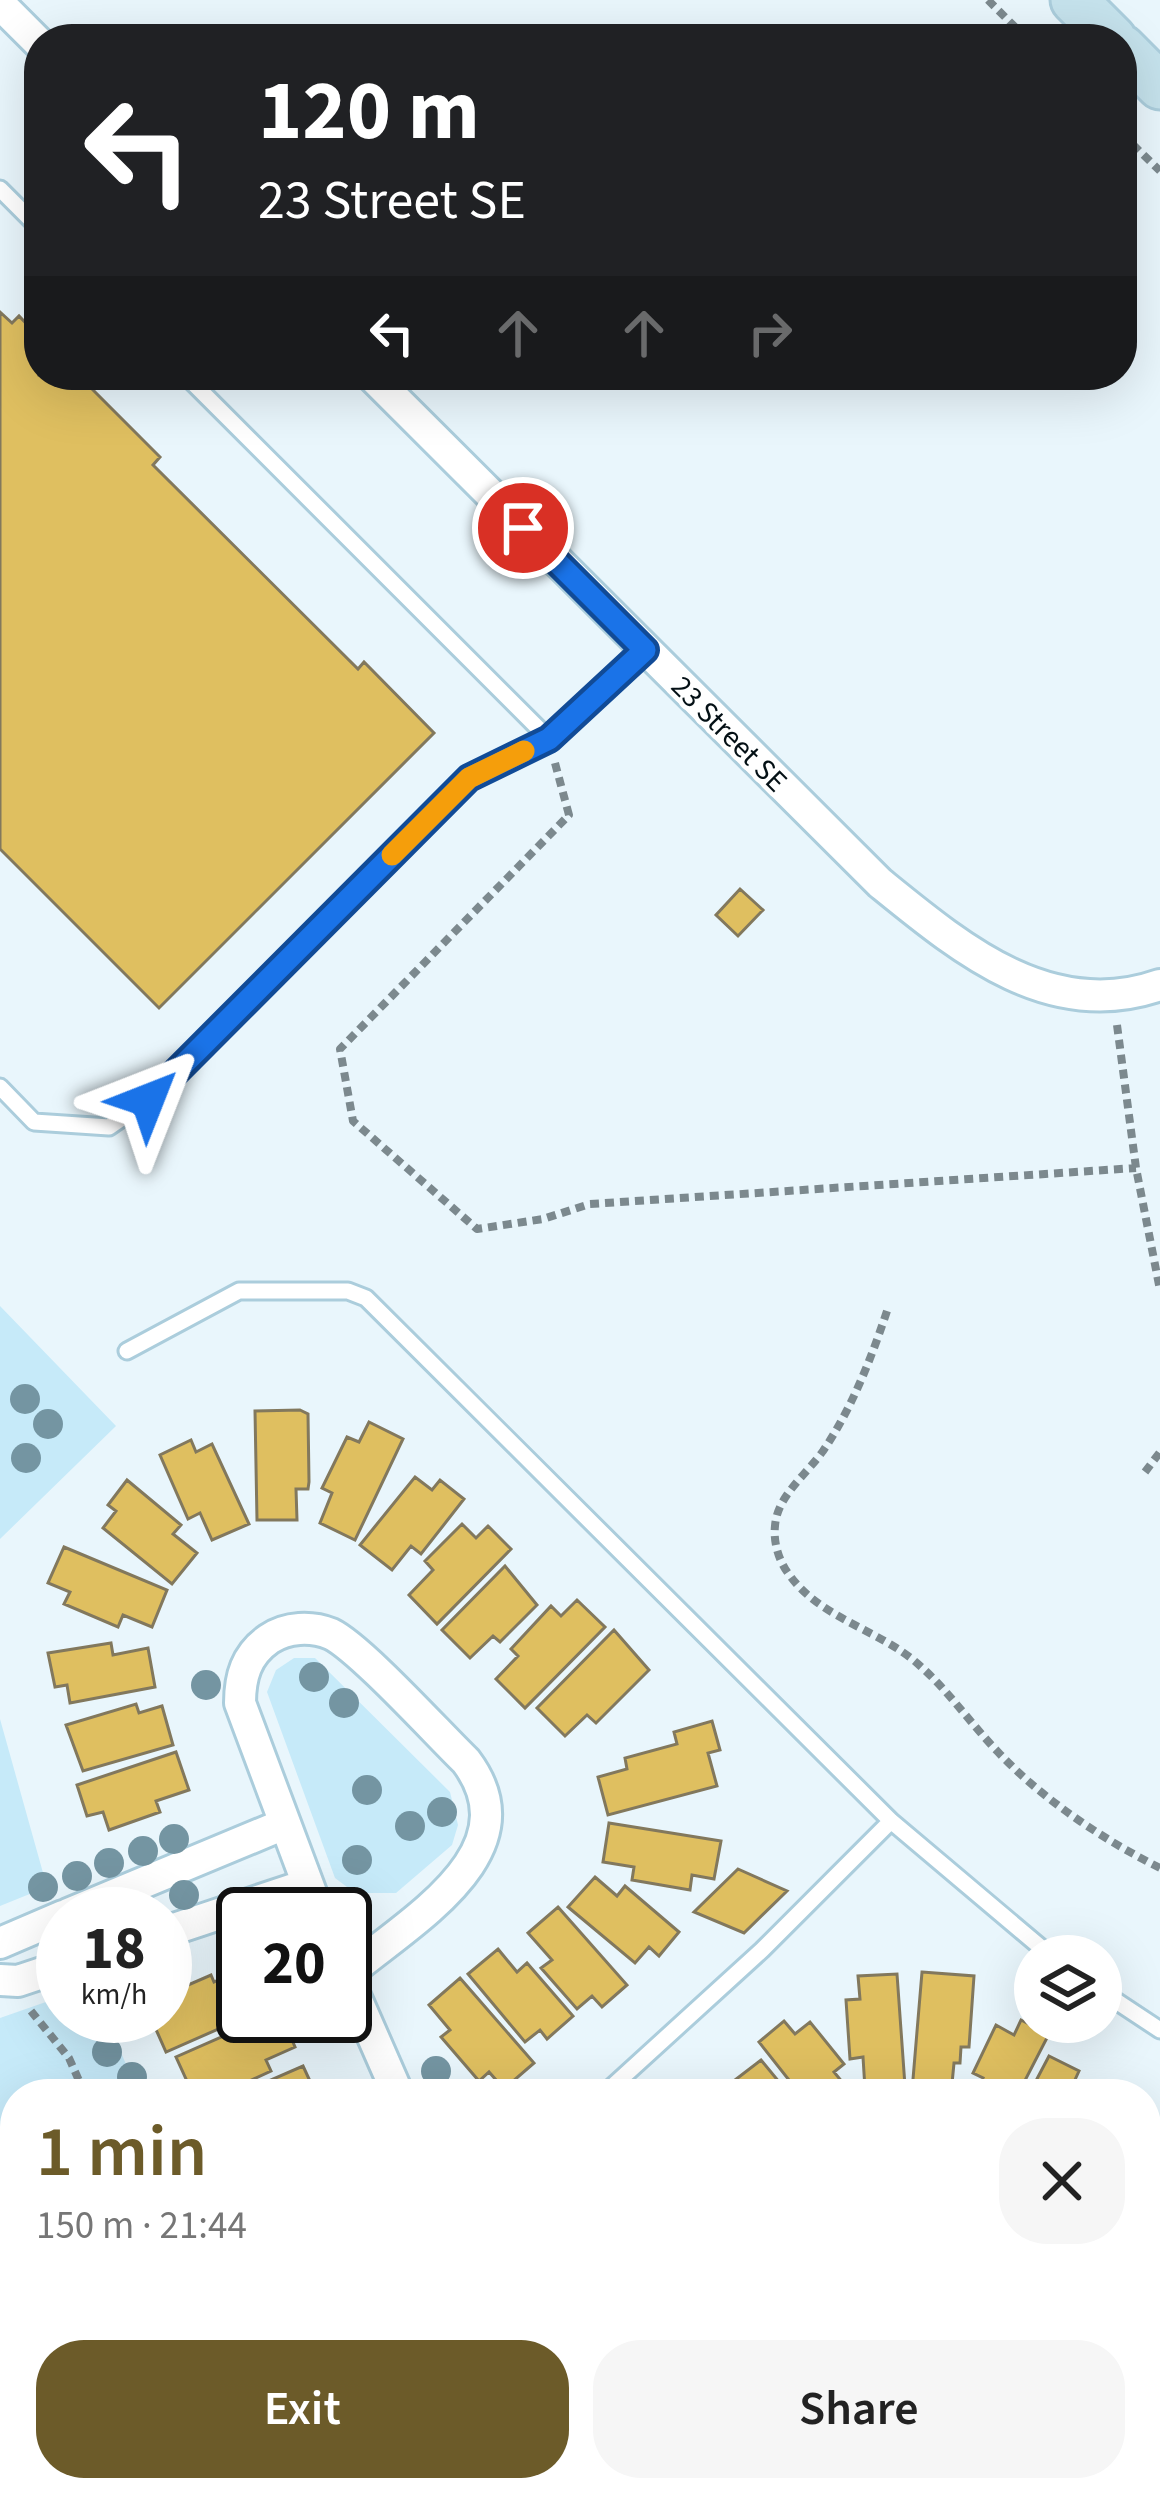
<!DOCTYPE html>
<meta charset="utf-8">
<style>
:root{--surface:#fff;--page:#f6f6f6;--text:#222;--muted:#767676;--accent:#6c5b29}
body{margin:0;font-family:"Source Sans 3",sans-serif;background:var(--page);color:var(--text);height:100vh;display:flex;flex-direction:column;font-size:45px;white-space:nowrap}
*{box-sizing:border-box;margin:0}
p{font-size:39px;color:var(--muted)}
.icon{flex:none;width:66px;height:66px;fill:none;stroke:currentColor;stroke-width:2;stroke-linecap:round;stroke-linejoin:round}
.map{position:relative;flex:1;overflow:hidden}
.sheet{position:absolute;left:0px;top:2079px;width:1161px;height:423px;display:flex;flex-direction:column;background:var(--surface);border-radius:48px 48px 0 0;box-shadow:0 12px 48px #0002}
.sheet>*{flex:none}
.hud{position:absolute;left:24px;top:24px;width:1113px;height:366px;border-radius:48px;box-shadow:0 12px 48px #0002;background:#202124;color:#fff;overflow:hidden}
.buttons{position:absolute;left:1014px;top:1935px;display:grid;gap:24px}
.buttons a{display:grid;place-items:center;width:108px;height:108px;border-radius:50%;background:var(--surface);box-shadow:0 12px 48px #0002;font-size:60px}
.speed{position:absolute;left:36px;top:1887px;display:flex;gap:24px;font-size:60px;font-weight:700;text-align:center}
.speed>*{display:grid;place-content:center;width:156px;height:156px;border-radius:50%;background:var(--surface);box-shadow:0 12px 48px #0002;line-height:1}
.speed small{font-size:30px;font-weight:400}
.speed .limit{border:6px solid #111;border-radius:18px;background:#fff;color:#111}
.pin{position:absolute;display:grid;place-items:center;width:102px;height:102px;color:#fff;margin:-51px;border:6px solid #fff;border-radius:50%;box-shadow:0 3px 12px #0007}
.me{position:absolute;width:132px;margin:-66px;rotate:45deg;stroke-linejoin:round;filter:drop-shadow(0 0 9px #0008)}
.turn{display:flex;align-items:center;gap:42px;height:252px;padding:0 36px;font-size:54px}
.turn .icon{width:156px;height:156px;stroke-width:2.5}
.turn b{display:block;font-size:84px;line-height:102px}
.lanes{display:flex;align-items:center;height:114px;padding:0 36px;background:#0003;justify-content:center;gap:60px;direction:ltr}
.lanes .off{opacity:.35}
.round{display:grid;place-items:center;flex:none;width:126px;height:126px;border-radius:48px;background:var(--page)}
.head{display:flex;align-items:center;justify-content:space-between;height:204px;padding:0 36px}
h1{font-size:72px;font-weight:600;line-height:90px;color:var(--accent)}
.action{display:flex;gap:24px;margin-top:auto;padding:24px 36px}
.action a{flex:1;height:138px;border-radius:48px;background:var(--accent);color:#fff;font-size:48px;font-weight:600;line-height:138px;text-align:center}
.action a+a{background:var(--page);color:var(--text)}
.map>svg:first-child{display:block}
.green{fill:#c6eaf9}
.building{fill:#dfbf60;stroke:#82785d;stroke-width:3}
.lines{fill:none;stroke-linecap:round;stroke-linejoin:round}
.service-casing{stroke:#abcddc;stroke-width:21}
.minor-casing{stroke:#abcddc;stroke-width:36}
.secondary-casing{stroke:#abcddc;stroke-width:51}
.path{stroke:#7c898e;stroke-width:8;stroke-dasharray:9 6;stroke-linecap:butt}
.service{stroke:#fff;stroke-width:15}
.minor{stroke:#fff;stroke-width:30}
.secondary{stroke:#c5e2ec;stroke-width:45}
.tree{fill:#7495a2}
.route-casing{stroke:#114b97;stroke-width:30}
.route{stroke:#1a73e8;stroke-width:21}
.slow{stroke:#f59e0b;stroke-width:21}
.labels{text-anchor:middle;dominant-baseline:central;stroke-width:9;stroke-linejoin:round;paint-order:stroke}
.street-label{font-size:30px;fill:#041015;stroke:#fff}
</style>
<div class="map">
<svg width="1160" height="2501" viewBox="0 0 1160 2501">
<rect width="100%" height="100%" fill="#e9f6fc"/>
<path class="green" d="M0 1306 116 1426 0 1539Z
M294 1658H315L450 1792 458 1825 452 1845 396 1893H355L335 1878 267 1692 276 1670Z
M0 1719 47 1887 0 1906Z
M63 1996V2016H105L139 2094H15V2223L0 2182V2018Z
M114 2487H311L317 2501H120Z"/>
<path class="building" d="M0 312 12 323 19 316 39 337V375H78L160 457 153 465 358 669 364 662 434 733 159 1008 0 849Z
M740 889 763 910 738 936 716 915Z
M300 1410 308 1414 309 1482 308 1489H296L297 1520H257L255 1411Z
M369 1422 403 1439 355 1540 320 1523 332 1493 322 1488 347 1437 359 1442Z
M191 1440 196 1452 212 1444 249 1524 212 1540 200 1513 188 1519 160 1455Z
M415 1477 432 1490 440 1480 464 1499 421 1554 411 1546 392 1570 360 1545Z
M127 1480 181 1525 173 1534 197 1553 172 1584 103 1528 116 1511 108 1505Z
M462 1524 476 1538 488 1526 511 1549 437 1624 409 1595 433 1570 425 1561Z
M64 1547 167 1590 152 1627 123 1615 118 1627 64 1604 70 1592 48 1583Z
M505 1566 537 1605 500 1642 493 1636 470 1658 442 1630Z
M577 1600 605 1627 525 1708 496 1679 518 1656 511 1649 551 1606 561 1616Z
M614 1630 649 1670 596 1723 587 1715 565 1736 537 1708Z
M111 1643 113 1655 148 1648 155 1687 70 1703 67 1685 55 1687 48 1653Z
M136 1704 139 1713 162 1706 173 1745 83 1771 66 1725Z
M712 1721 720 1750 708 1753 717 1786 608 1815 598 1777 627 1769 625 1758 677 1744 674 1732Z
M176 1752 189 1790 156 1801 160 1812 109 1830 103 1812 87 1816 77 1785Z
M609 1823 721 1841 714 1879 692 1875 690 1890 632 1880 634 1867 603 1862Z
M738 1869 787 1891 744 1933 694 1912Z
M595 1877 617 1896 625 1886 679 1932 659 1956 649 1947 635 1963 568 1907Z
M558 1907 627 1985 602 2007 592 1996 577 2009 541 1968 552 1960 528 1933Z
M498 1949 517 1972 527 1963 573 2016 547 2039 540 2030 525 2042 468 1974Z
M922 1972 974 1976 969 2047H961L960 2063H954L951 2094 912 2091Z
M897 1974 905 2086 865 2089 863 2057 850 2059 846 2000 860 1999 858 1976Z
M211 1975 214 1982 229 1975 232 1981 243 1976V2016H248L166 2052 150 2016H165V1995Z
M460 1978 534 2063 504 2089 489 2072 479 2081 441 2037 450 2030 429 2005Z
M269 2016H282L295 2047 266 2060 271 2071 221 2094 213 2083 192 2092 176 2057Z
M1021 2020 1049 2034 1018 2094H974L983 2078 973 2073 996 2025 1014 2035Z
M784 2021 795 2034 810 2022 844 2064 834 2072 852 2094H800L759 2042Z
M1049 2056 1079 2071 1074 2082 1090 2090 1088 2094H1029Z
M761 2060 789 2094H726L722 2090Z
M303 2066 316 2094H242L266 2082Z
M1153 2119 1160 2122V2213L1148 2236 1146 2133Z
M1160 2407V2484L1146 2469V2412L1150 2416Z
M0 2447 15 2458V2487L33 2492 27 2501H0Z
M1146 2481 1160 2501H1098L1085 2487H1146Z
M427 2487H490L496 2500 396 2501Z
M652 2487H702L713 2501H663Z
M714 2487H780L787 2495 780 2501H725Z
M1044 2487H1072L1084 2501H1029Z"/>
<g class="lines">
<g class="service-casing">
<path id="service" d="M0 189 39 228
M185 375 549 739
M0 1087 34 1122 109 1127 148 1100 469 778 549 739 645 650
M127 1351 239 1291H348L366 1298 891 1821 1051 1956
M1101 1991 1160 2030
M604 2094 762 1950 891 1821
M914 2501 931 2487"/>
</g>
<g class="minor-casing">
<path id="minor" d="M0 4 39 43
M371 375 880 883C960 948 1050 1024 1160 985
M68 1914 282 1825
M319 1914 240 1703C240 1677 246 1655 269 1639 287 1627 311 1626 331 1634 360 1648 438 1734 466 1761 535 1853 408 1922 346 1975
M165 1932 306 1885
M0 1943 63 1916
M345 1973 398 2094
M0 1980 18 1981 63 1966
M1146 2320 1160 2326
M572 2487 579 2501"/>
</g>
<g class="secondary-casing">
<path id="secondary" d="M1074 0 1113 39
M1122 48 1160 86"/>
</g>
<path class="path" d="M988 0 1027 39
M1122 134 1160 171
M555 763 569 815 340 1049 353 1121 477 1229 543 1219 590 1204 1136 1168
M1117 1025 1136 1168 1160 1290
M887 1311C871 1359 852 1408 823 1451 806 1475 777 1496 775 1526 773 1544 780 1564 791 1577 821 1618 881 1631 918 1664 948 1690 970 1723 998 1752 1042 1799 1102 1839 1160 1868
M1145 1472 1160 1452
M31 2011 69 2058 85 2094
M226 2487 232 2501"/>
<use href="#service" class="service"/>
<use href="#minor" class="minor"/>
<use href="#secondary" class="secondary"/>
</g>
<g class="tree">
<circle cx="25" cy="1399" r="15"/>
<circle cx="48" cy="1424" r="15"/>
<circle cx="26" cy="1458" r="15"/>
<circle cx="314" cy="1677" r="15"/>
<circle cx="206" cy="1685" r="15"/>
<circle cx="344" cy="1703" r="15"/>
<circle cx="367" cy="1790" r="15"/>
<circle cx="442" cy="1812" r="15"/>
<circle cx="410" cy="1826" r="15"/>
<circle cx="174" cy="1839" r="15"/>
<circle cx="143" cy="1851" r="15"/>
<circle cx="357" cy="1860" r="15"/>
<circle cx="109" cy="1863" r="15"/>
<circle cx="77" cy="1876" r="15"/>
<circle cx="43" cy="1887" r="15"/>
<circle cx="184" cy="1895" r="15"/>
<circle cx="107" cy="2052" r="15"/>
<circle cx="436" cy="2071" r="15"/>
<circle cx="132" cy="2077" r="15"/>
</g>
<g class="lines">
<g class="route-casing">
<path id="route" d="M148 1100 469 778 549 739 645 650 523 528"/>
</g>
<use href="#route" class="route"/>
<path class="slow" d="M392 855 469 778 524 751"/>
</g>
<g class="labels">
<g class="street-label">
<text transform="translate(729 734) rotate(45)">23 Street SE</text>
</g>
</g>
</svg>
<div class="buttons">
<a><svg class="icon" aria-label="layers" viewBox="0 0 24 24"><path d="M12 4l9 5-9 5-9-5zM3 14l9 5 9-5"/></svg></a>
</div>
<div class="speed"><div>18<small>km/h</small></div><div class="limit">20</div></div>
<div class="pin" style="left:523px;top:528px;background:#d93025"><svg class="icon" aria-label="arrive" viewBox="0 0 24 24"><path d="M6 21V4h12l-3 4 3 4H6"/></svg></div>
<svg class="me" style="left:148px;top:1100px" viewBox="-20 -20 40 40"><path d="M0-17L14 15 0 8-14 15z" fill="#1a73e8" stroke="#fff" stroke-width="4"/></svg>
<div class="hud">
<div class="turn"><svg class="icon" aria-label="left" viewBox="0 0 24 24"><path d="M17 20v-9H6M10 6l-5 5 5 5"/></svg><div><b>120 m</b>23 Street SE</div></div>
<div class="lanes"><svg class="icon" aria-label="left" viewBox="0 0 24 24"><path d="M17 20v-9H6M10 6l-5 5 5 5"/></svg><svg class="icon off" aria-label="ahead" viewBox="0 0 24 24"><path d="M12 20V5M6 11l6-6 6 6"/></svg><svg class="icon off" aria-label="ahead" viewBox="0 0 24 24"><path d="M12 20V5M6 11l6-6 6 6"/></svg><svg class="icon off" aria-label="right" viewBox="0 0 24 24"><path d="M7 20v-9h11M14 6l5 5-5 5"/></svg></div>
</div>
<section class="sheet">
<div class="head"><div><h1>1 min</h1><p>150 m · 21:44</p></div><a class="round"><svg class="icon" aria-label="close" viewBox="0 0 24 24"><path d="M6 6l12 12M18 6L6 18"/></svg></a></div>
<div class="action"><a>Exit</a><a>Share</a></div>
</section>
</div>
